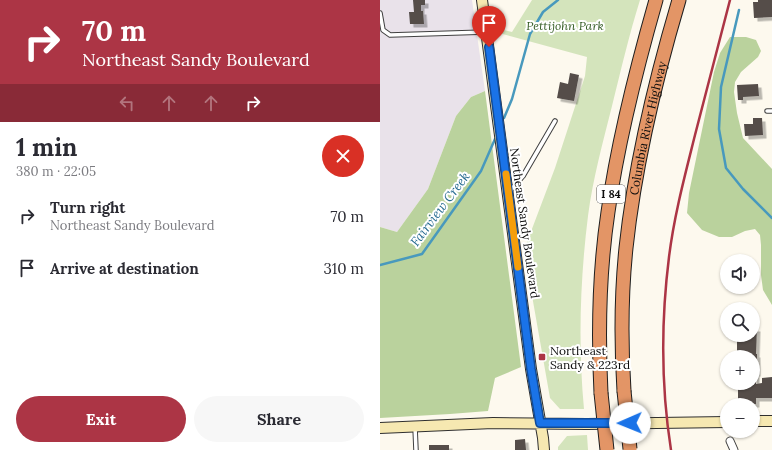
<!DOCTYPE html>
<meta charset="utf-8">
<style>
:root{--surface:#fff;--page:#f7f7f7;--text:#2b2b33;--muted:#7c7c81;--accent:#ac3545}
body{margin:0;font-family:Lora,serif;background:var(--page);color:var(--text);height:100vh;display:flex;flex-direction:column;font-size:15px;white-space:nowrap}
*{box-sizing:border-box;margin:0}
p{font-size:13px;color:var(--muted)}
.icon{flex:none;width:22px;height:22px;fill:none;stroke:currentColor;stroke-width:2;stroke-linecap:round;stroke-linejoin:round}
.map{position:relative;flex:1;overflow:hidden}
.side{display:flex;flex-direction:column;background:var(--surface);width:380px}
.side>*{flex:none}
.guide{background:#ac3545;color:#fff;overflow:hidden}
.buttons{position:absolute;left:340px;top:254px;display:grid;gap:8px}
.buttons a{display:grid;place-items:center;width:40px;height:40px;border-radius:50%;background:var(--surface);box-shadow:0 1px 3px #0004;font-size:20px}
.pin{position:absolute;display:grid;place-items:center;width:34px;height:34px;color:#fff;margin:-41px -17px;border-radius:50% 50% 50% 0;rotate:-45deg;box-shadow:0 0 4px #0007}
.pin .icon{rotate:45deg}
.me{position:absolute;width:44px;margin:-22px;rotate:269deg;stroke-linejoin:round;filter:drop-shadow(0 0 3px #0008)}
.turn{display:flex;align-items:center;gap:14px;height:84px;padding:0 16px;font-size:18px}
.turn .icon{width:52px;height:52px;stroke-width:2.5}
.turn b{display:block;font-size:28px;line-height:34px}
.lanes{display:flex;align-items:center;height:38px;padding:0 16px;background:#0003;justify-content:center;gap:20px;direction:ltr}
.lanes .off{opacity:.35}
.round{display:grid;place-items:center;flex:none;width:42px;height:42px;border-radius:21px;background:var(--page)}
.overview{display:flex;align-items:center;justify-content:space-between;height:68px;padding:0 16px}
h1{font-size:24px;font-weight:700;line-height:30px}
.primary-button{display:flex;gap:8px;margin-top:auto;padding:8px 16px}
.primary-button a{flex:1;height:46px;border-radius:24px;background:var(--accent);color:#fff;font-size:16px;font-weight:700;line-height:46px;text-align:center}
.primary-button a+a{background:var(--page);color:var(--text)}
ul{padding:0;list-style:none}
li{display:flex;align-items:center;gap:12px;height:52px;padding:0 16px}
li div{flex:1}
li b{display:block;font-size:15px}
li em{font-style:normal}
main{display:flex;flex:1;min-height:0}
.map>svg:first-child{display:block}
.industrial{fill:#e9e2ea}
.green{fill:#d4e4bc}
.forest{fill:#bad29d}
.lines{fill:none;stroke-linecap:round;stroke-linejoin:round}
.stream{stroke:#4899bd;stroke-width:2.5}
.building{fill:#544d4a;filter:url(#shadow)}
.lane-casing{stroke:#404040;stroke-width:5.5}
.street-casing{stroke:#404040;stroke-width:9}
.secondary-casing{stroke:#2f2f2f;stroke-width:12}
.highway-casing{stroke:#1e1e1e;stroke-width:15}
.lane{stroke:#fff;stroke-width:3.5}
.street{stroke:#fff;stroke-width:7}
.secondary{stroke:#f6e8b1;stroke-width:10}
.highway{stroke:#e39566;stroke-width:13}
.rail{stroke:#ac3545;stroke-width:2.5}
.highway-bridge-casing{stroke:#1e1e1e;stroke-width:15;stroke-linecap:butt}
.highway-bridge{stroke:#e39566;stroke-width:13}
.route-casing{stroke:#114b97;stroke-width:10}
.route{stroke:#1a73e8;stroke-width:7}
.slow{stroke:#f59e0b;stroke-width:7}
.poi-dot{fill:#ac3545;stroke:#fff;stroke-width:1.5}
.labels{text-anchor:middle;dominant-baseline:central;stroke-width:4;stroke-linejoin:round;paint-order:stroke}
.shield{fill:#fff;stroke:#565656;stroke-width:1}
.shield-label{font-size:11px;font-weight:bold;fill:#0d0d0d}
.park-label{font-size:12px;font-style:italic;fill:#355d25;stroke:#fff}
.street-label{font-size:12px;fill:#0d0d0d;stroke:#fff}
.poi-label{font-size:12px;fill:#0d0d0d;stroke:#fff;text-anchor:start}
.water-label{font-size:13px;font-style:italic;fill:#256a90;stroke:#fff}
</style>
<main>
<section class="side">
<div class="guide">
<div class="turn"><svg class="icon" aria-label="right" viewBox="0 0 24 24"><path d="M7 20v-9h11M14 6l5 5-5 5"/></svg><div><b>70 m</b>Northeast Sandy Boulevard</div></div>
<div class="lanes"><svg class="icon off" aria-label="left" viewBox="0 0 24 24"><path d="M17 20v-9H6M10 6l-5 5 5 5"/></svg><svg class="icon off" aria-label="ahead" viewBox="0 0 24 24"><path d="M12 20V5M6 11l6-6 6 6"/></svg><svg class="icon off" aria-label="ahead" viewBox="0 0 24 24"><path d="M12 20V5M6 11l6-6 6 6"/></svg><svg class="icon" aria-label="right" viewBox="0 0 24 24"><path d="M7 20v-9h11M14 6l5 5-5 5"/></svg></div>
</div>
<div class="overview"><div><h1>1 min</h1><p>380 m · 22:05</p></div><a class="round" style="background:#d93025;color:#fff"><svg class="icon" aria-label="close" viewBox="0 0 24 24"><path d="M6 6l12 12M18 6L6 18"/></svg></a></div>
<ul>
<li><svg class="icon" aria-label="right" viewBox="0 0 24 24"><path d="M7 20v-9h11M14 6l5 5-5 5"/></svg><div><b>Turn right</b><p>Northeast Sandy Boulevard</p></div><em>70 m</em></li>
<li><svg class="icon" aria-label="arrive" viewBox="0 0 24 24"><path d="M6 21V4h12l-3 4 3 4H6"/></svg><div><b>Arrive at destination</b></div><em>310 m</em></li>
</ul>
<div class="primary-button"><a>Exit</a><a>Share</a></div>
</section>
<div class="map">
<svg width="392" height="450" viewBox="0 0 392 450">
<defs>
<filter id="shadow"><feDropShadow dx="3.5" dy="3.5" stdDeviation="0" flood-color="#0004"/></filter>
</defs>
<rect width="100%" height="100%" fill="#fdf9ee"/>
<path class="industrial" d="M0 0H92L105 91 91 97 76 116 48 189 17 232 0 227Z"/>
<path class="green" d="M152 0H260C249 35 241 70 232 106 223 142 213 178 208 216 200 280 198 345 204 409H180L170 398 144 250 175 168 205 76 207 57 115 32V28L132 32Z
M207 435 208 450H178V447L187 436Z"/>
<path class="forest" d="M350 37H366L376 40 381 51 378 57 361 72 355 82 354 92 357 113 363 138 392 169V305L383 290 381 275V245L380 235 375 229 365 231 352 237H339L322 230 307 213 309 193 334 72 340 53Z
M105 91 141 367 115 378 108 411 70 414 0 418V227L17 232 48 189 76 116 91 97Z"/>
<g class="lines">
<path class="stream" d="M359 10 341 87 339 129 346 168 363 189 392 218
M124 118 132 99 150 34 163 12 178 0
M0 265 42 254 101 171 115 139"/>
</g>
<path class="building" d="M33 0H45V5H41V11H43L44 24H30L29 12H34Z
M378 0H392V17L374 18 373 2H378Z
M190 73 199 75 194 101 177 98 180 82 188 84Z
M378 84 379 96 363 97V100H358L357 85Z
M373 118H382L383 135 365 136 364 124H373Z
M373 328H377L376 354H377V373H376V384L382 383V378L392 377V398H376V404H358V383H373V357H357V335H373Z
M145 439 146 450H135V440Z
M49 445H69V450H49Z"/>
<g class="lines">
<g class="lane-casing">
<path id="lane" d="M0 13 3 30 10 35 106 32
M387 111H392
M130 191 143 176 175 121
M35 427 36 450"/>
</g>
<g class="street-casing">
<path id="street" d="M350 441 354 450"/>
</g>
<g class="secondary-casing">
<path id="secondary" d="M102 0 151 369 163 438 164 450
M373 421H392
M0 428 113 423 207 424 347 422"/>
</g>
<g class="highway-casing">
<g id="highway">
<path id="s1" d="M244 391C241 343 241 296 246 248 255 164 275 81 299 0"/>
<path d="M221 393C218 333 219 272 228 212 238 140 256 70 276 0"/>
</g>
</g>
<use href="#lane" class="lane"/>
<use href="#street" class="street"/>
<use href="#secondary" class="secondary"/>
<use href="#highway" class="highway"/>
<path class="rail" d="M291 450C281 386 281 321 289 257 294 216 305 175 315 135 327 90 338 45 350 0"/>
<g class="highway-bridge-casing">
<path id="highway-bridge" d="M244 391 250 449
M221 393 227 450"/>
</g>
<use href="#highway-bridge" class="highway-bridge"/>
</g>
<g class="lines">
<g class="route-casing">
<path id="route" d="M109 47 151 369 160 423H250"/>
</g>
<use href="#route" class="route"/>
<path class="slow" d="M126 174 138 267"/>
</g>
<rect class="poi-dot" x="158" y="353" width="8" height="8" rx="2"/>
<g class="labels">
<rect class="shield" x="217" y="185" width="28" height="18" rx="3"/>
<g class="shield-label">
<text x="231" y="194">I 84</text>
</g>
<g class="park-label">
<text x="185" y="25">Pettijohn Park</text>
</g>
<g class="street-label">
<text stroke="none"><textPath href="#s1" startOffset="265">Columbia River Highway</textPath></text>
<text transform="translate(145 223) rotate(82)">Northeast Sandy Boulevard</text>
</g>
<g class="poi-label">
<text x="170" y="350">Northeast<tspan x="170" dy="14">Sandy &amp; 223rd</tspan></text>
</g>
<g class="water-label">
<text transform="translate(60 209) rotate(-53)">Fairview Creek</text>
</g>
</g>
</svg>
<div class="buttons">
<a><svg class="icon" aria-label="sound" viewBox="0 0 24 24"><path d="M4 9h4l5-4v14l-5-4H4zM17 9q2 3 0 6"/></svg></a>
<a><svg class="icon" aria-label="search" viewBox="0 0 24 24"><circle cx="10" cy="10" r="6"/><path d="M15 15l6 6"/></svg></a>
<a>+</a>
<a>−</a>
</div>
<div class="pin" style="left:109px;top:47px;background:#d93025"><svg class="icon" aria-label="arrive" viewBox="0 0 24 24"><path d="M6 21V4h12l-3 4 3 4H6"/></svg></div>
<svg class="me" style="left:250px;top:423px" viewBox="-20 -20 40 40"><circle r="19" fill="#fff"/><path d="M0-13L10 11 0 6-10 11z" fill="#1a73e8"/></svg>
</div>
</main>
